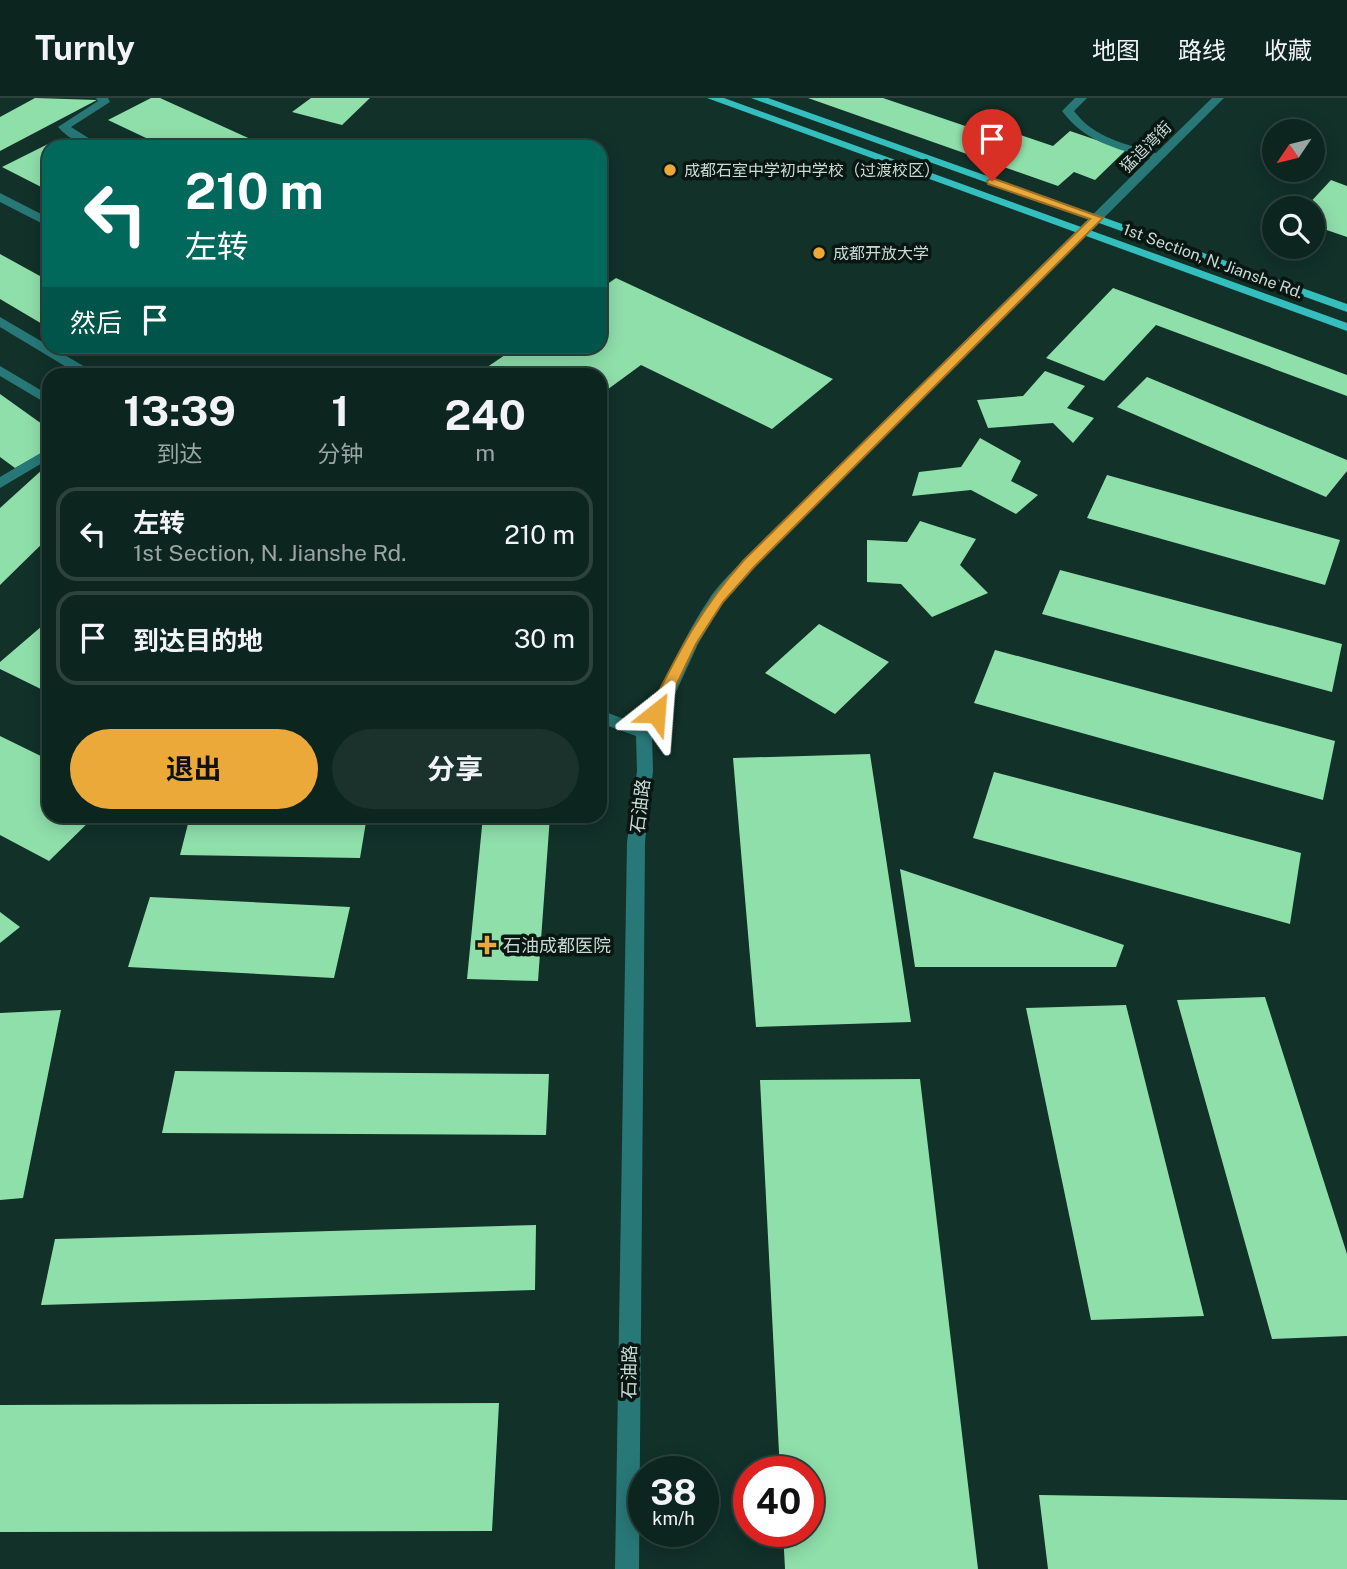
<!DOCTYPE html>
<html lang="zh">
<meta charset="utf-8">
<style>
:root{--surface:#0d251f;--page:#1b312c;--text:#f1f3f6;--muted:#9aa5a4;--line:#2d423d;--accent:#eba93a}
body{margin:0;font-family:"Public Sans","Noto Sans SC",sans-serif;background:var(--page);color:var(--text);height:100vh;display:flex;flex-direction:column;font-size:26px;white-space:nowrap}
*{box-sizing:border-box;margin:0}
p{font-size:23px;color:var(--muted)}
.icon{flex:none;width:38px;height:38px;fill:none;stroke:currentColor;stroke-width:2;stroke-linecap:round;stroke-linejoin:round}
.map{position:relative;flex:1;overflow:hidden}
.panel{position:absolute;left:42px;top:270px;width:565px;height:455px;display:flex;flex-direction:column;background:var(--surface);border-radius:21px;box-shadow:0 4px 18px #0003,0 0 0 2px var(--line)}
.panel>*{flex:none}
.banner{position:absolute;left:42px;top:42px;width:565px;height:214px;border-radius:21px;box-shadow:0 4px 18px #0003,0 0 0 2px var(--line);background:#00695c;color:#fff;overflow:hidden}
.needle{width:46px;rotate:235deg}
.fabs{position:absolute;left:1262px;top:21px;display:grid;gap:14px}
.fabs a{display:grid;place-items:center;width:63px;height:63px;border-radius:50%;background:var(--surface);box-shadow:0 4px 18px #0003,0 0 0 2px var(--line);font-size:35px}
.speed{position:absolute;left:628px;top:1358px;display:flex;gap:14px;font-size:35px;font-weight:700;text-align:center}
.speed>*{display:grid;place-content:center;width:91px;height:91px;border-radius:50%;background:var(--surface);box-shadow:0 4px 18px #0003,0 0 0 2px var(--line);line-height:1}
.speed small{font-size:18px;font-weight:400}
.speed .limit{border:10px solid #d22;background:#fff;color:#111}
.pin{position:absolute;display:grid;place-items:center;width:60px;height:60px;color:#fff;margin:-72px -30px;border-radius:50% 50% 50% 0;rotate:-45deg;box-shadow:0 0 7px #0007}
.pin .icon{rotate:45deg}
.me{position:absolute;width:77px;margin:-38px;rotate:28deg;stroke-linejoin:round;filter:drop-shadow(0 0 5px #0008)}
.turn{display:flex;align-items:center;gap:24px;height:147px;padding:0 28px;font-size:32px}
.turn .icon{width:91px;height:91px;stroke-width:2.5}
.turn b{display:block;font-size:49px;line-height:60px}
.then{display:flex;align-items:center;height:66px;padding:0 28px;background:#0003;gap:14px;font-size:26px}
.eta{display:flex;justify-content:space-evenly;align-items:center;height:119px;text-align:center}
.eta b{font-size:42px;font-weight:700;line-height:49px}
.cta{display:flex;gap:14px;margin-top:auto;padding:14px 28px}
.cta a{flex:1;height:80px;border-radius:42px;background:var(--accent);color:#111;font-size:28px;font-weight:700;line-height:80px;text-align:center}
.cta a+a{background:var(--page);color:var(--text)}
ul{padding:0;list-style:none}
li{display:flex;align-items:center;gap:21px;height:94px;margin:0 14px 10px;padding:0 14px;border:4px solid var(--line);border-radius:21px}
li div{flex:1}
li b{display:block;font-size:26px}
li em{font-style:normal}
header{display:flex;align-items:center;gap:42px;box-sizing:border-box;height:98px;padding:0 35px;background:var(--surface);border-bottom:2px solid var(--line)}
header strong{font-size:33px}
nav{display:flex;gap:38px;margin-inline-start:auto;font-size:24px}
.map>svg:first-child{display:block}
.building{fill:#8fdfab}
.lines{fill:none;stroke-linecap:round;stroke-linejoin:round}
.minor{fill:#287877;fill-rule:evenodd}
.major{fill:#34bfbe;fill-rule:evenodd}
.route{fill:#eba93a;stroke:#996e26;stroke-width:2}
.poi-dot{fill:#eba93a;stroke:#091612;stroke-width:2.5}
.labels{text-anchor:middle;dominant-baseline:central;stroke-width:7;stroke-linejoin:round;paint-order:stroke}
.far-street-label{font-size:16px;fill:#c9dad5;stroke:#091612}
.far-poi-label{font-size:16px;fill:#c9dad5;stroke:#091612;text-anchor:start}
.street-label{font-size:18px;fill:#c9dad5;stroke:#091612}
.poi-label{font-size:18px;fill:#c9dad5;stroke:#091612;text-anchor:start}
</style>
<header>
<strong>Turnly</strong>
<nav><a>地图</a><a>路线</a><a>收藏</a></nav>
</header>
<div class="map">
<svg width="1347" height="1471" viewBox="0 0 1347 1471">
<rect width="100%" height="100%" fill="#113129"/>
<path class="building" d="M35 0 97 2 0 53V19Z
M151 0H160L268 49H165L108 22Z
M311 0H370L342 27 292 14Z
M808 0H883L977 32 985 25 1053 48 1070 33 1126 52 1095 82 1074 74 1058 88Z
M48 46 53 49H49V93L2 69Z
M1331 82 1347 88V139L1312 127V110H1305Z
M0 156 49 183V230L0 201Z
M616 180 833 281 772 331 641 267 600 297V276H477L518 248H600V191Z
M1113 190 1347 277V298L1156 227 1104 283 1046 260Z
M1045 273 1085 288 1067 310 1094 320 1073 345 1053 325 988 330 977 302 1023 298Z
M1147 279 1347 362V373L1326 399 1117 309Z
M0 296 49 331V351L15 370 0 359Z
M980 340 1021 363 1011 383 1038 397 1016 416 971 392 912 398 919 374 961 369Z
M43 371 49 373V439L0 487V410Z
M1107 377 1340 442 1325 487 1087 420Z
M920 423 976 441 960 467 988 495 932 519 901 486 867 484V442L907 444Z
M1060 472 1342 546 1332 594 1042 516Z
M49 522V595L0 571V564Z
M819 526 889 564 835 616 765 575Z
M995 552 1335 643 1323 702 974 605Z
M0 638 49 662V718H95L49 763 0 737Z
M870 656 911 924 756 929 733 660Z
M994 674 1301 755 1290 826 973 740Z
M190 718H367L360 760 180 757Z
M483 718H550L538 883 467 881Z
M900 771 1124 847 1116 869H915Z
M150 799 350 809 334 880 128 869Z
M0 814 20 829 0 845Z
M1265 899 1347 1156V1238L1272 1241 1177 902Z
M1126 907 1204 1218 1091 1222 1026 910Z
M61 912 23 1100 0 1102V915Z
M175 973 549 976 546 1037 162 1035Z
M920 981 978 1471H785L783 1433H808V1374H780L760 982Z
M536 1127 535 1192 41 1207 55 1141Z
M499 1305 492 1433 0 1434V1307Z
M1039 1397 1347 1402V1471H1048Z"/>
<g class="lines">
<path class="minor" d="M96 0H108L110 4 71 29 103 49C84 49 71 43 58 29L98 3Z
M1075 0H1087L1074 13C1094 40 1126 46 1156 55L1212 0H1224L754 469 723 504 698 546 676 594 652 635 653 673 645 744 639 1471H615L627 744 637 673 636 638 600 625V612L640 627C665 585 683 539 711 498 720 485 733 473 744 461L1150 60C1116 51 1084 43 1062 13Z
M0 95 49 120V129L0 104Z
M0 219 92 273 94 276H78L0 229Z
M0 268 49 297V307L0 278Z
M49 350V361L0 390V379Z"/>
<path class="major" d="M707 0H724L1347 225V233Z
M751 0H768L1347 206V214Z"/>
</g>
<path class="route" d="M992 80 1103 120 754 469 723 504 696 546 661 619H651L648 615C678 555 699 512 744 462L1090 121 988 86 987 83Z"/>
<g class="poi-dot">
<circle cx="670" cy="72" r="7"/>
<circle cx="819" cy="155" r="7"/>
<path d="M483.5 836.5h7v7h7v7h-7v7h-7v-7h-7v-7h7z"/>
</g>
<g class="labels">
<g class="far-street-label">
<text transform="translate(1146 49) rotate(-45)">猛追湾街</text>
<text transform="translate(1213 163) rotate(20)">1st Section, N. Jianshe Rd.</text>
</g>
<g class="far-poi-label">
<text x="684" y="72">成都石室中学初中学校（过渡校区）</text>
<text x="833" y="155">成都开放大学</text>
</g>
<g class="street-label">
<text transform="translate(640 708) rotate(-83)">石油路</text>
<text transform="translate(629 1274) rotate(-89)">石油路</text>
</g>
<g class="poi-label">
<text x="503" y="847">石油成都医院</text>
</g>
</g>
</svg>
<div class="fabs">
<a><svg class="needle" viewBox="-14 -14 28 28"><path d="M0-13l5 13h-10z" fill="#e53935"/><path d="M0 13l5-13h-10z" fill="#9aa5a4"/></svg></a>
<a><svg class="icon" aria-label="search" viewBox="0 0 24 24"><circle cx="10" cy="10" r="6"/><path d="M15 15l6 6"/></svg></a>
</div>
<div class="speed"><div>38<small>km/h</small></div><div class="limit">40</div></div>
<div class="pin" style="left:992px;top:83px;background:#d93025"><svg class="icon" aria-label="arrive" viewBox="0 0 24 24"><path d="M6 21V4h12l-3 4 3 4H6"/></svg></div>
<svg class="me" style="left:656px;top:615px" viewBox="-20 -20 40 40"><path d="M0-17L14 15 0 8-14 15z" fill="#eba93a" stroke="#fff" stroke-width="4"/></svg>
<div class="banner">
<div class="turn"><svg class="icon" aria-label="left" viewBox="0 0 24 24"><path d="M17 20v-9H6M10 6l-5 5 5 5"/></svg><div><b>210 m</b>左转</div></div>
<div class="then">然后<svg class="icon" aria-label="arrive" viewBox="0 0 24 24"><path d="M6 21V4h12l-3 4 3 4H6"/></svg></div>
</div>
<section class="panel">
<div class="eta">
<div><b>13:39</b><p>到达</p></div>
<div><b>1</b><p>分钟</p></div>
<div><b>240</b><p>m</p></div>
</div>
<ul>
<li><svg class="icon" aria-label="left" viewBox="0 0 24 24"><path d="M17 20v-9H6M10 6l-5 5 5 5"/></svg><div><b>左转</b><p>1st Section, N. Jianshe Rd.</p></div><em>210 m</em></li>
<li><svg class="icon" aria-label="arrive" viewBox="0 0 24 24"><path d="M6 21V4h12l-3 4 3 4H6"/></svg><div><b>到达目的地</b></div><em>30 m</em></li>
</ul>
<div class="cta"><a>退出</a><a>分享</a></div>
</section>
</div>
